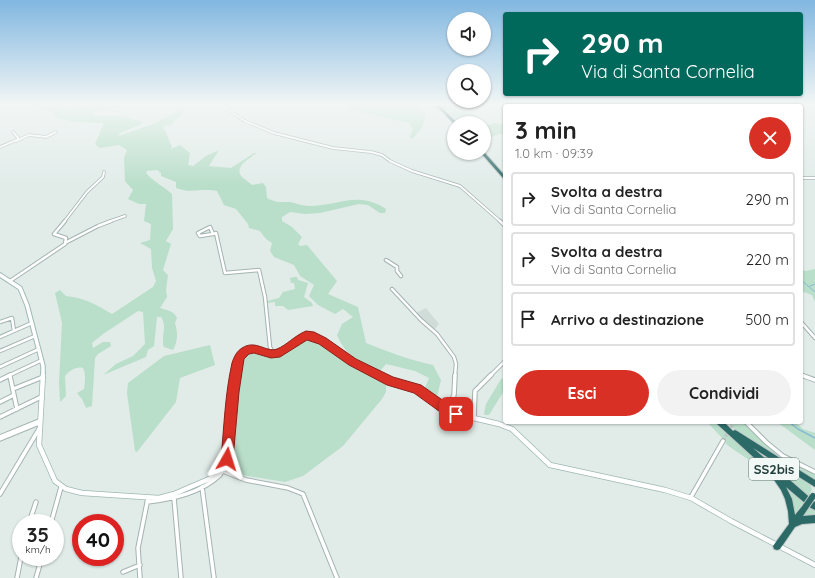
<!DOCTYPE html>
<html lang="it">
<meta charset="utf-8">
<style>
:root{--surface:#fff;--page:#f2f2f2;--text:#222;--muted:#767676;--line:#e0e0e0;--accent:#d93025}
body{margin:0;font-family:Quicksand,sans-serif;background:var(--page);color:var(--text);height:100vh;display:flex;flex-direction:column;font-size:15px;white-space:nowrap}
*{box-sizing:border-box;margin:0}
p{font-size:13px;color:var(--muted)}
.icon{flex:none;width:22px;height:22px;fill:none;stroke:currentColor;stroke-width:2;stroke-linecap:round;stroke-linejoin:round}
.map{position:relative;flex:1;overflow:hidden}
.panel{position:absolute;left:503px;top:104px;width:300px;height:320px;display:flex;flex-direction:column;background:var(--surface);border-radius:4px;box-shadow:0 1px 3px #0004}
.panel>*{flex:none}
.hud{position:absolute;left:503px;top:12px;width:300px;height:84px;border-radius:4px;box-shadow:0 1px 3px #0004;background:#00695c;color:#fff;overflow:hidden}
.controls{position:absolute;left:447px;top:12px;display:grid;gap:8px}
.controls a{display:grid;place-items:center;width:44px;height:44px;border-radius:50%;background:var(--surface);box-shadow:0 1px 3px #0004;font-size:20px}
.speed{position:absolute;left:12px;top:514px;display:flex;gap:8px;font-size:20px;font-weight:700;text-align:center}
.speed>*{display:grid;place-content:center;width:52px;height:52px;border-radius:50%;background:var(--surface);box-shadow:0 1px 3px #0004;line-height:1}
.speed small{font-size:10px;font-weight:400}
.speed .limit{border:6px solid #d22;background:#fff;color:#111}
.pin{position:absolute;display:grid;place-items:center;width:34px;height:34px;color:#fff;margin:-17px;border-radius:8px;box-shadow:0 2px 6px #0006}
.me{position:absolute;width:44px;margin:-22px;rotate:6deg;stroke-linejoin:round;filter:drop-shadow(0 0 3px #0008)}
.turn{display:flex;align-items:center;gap:14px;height:84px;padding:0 12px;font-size:18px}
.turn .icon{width:52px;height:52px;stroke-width:2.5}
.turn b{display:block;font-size:28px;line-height:34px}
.round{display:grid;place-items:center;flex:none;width:42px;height:42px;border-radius:21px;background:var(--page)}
.overview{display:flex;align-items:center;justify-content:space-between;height:68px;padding:0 12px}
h1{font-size:24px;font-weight:700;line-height:30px}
.button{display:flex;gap:8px;margin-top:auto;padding:8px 12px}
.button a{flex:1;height:46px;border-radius:24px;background:var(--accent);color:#fff;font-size:16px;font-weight:700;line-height:46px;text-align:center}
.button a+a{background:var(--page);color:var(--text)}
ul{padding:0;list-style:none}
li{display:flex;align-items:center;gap:12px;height:54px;margin:0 8px 6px;padding:0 4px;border:2px solid var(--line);border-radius:4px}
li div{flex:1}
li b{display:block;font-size:15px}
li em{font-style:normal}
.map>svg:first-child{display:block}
.built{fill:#cfdcd8}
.green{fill:#b9dec9}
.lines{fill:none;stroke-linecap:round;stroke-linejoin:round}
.stream-far1{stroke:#87bbd3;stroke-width:1}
.stream{stroke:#87bbd3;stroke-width:1.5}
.street-tunnel{stroke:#bbc9c6;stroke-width:3.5;stroke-dasharray:3.5 1.5;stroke-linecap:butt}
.street-far2-casing{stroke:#a4b4b1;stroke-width:3.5}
.street-far1-casing{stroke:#a4b4b1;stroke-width:4.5}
.street-casing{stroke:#a4b4b1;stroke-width:5.5}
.secondary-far1-casing{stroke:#9fb8b3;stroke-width:5.5}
.secondary-casing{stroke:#9fb8b3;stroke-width:6}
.highway-casing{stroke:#c1c9c8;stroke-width:2}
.street-far2{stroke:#fff;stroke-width:2}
.street-far1{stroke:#fff;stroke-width:2.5}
.street{stroke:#fff;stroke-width:3.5}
.secondary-far1{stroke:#fff;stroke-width:3.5}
.secondary{stroke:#fff;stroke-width:4.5}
.highway{fill:#2c6a67;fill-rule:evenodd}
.highway-bridge-casing{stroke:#c1c9c8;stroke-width:8;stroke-linecap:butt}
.highway-bridge{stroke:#2c6a67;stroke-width:6}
.route{fill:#d93025;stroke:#8d1f18}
.labels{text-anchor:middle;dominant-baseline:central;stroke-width:3.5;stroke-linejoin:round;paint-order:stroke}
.shield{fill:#f1f8f6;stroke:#5f7572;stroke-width:1}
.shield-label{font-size:13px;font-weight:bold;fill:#213d3a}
</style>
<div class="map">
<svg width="815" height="578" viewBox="0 0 815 578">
<rect width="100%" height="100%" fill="#e1ece9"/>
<path class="built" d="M426 308 439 324 434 330 416 313Z"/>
<path class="green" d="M38 105C48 105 74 111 82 105H122L111 109 96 111 92 116H118L141 121 142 124 120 133 119 136 153 124 182 109 183 114 174 121 171 125 163 126 172 147 171 149 180 145 190 153 188 165 193 166 206 156 219 150 209 166 231 168 254 153H257C250 158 233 167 242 177 245 180 249 182 252 185L263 183 266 187 267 198C276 203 281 202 290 202 296 203 302 206 309 206 339 206 357 190 386 209L385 213H380L368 205 359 204 320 213 305 214 290 212 282 217V221L292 227 302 237 298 244 300 246 307 245 337 281 328 294 358 307 366 343C388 352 410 360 433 365L441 380 437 397 425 388 429 378 415 371 386 364 380 371C359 361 347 358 337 335L342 324 353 317 343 309 335 314 318 305 309 296 314 285 300 276 294 265 274 257 270 251 272 243 266 239 260 231 249 228 248 224 236 209 224 205 217 191C201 188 191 194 176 188V182L161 176V173L157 170 147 171 146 173C154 182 163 186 172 194L173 229 166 241 171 244 163 270 168 275 166 290 167 297 160 308C167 310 174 311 177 318L175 323C178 333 178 341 173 350L164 347C160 337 168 328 161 317H157L154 346 148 350 146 357 103 375 116 364 133 356 145 344 143 312 138 311 103 334 92 343 93 348 103 342H110L111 346 98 354 95 358 92 406 86 408 82 399 77 393 84 389C85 382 86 374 83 368 76 366 69 371 65 376L66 396 60 402 59 383 62 323 55 293 60 290 66 296C85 298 95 304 112 314L153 287 156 281 152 268 151 249 140 243 150 240 151 224 144 221 146 204H139L128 199 133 190 125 181 124 158 127 150 119 145 100 148 95 144 104 123 77 122 56 118 54 113Z
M344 105H416L426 116 421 129 412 139 410 137 413 129 408 122 394 120 351 110Z
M427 105H452L464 107 475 115 471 120 474 123H459L447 110 443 111V113L430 108Z
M494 123 505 125V134H499L484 140V126Z
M815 269V302L812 295 801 291V270L806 271Z
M294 277H297L298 280 308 283 304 297 312 303 313 306 288 310 283 306H275V302L267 303V301L279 298 283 292 295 289 294 283H291L290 278Z
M309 338 317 341 345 362 383 381 386 385V392L382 399 343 446 303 476 285 482 241 475 227 470 233 444 240 369 245 356C257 349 268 360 281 356 292 353 296 339 309 338Z
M210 345 215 365 180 378 176 402 137 452 135 451 127 393 128 383 164 356Z
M504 378 505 379V389L489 415H485L484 413 486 404 501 379Z
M707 422H717L764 468 765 471 727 445 724 440Z
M726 422H744L776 452 789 461 815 473V482L750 442Z
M777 422H795L803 429 815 433V450Z
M754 449 809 482 812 489 810 494 815 497V501Z
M779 480 815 509V518L799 519 808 508 803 503 793 516Z"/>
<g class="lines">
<path class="stream-far1" d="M28 105 35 106 39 109
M504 105 506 106
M801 280 815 292
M810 286 815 284"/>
<path class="stream" d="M789 422 798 429 815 438"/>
<path class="street-tunnel" d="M723 441 734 422"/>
<g class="street-far2-casing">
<path id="street-far2" d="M220 105 245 121 274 133 333 148 371 152 382 155 390 161 412 171 460 186 501 222
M572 105 575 106
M16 141 29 135 46 137 56 132
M0 147 19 139 13 132
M801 178H815
M64 222 87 192 103 177 104 172
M108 222 125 216"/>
</g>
<g class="street-far1-casing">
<path id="street-far1" d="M500 221 505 226
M210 227 213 234 200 236 198 233Z
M213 234 216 233 225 273 259 270 265 297 270 347 273 353
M65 243 98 226 111 221
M386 260 397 267V271L401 276
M10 281 65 244 66 238 54 234 65 221
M392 289 421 320 437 334 454 357 456 364 455 376
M0 322 12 318 14 331
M801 322 815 338
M0 337 32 323
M0 351 35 336
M0 367 39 349
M801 375 804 376
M8 376 42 360
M490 376 505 361"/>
</g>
<g class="street-casing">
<path id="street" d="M801 375 815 380
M10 376 17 409
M0 380 10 375
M13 389 43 377
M0 402 14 395
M447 410 454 395 455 375
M0 417 41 397
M474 418 475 391 491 375
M746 422 766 442 783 456 815 472
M0 437 39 421
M0 439 39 423
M223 471 246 480 288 488 303 494 337 578
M202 487 214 578
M0 494 39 429
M691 497 723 441
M174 498 181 578
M147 502C173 499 201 493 220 475
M29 523 36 502
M51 523 61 487
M123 572 140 565
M17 578 21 557
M36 578 42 557
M140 578 138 548 148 498"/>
</g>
<g class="secondary-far1-casing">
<path id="secondary-far1" d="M0 275 20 288 27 305 43 366V376
M236 376C237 365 239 349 254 349 260 349 265 354 271 354 285 354 293 339 306 336 320 332 344 357 355 364 363 369 372 372 380 376"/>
</g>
<g class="secondary-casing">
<path id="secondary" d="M43 375 39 445 55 481 66 489 82 493 159 498 174 494 216 476 223 471 227 459 236 375
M378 375 394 383 419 389 452 413 499 424 512 429 550 465 665 490 691 498 731 521 815 565"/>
</g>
<g class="highway-casing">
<path id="highway" d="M436 105H439L457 123H454V124Z
M484 152 505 176V179H504L481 153H484Z
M716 422H724L733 431 735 430 737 431 815 480V487L753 448 815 502V510L809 507 803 516 815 515V523L802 524 795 527 780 549 777 550 774 549 773 546 789 524 788 511 785 499 781 490 772 477 773 475 717 424ZM786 487 805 503 804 504 795 515 792 499Z"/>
</g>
<use href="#street-far2" class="street-far2"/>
<use href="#street-far1" class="street-far1"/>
<use href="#street" class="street"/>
<use href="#secondary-far1" class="secondary-far1"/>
<use href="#secondary" class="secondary"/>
<use href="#highway" class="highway"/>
<g class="highway-bridge-casing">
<path id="highway-bridge" d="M806 506 813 496"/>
</g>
<use href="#highway-bridge" class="highway-bridge"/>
</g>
<linearGradient id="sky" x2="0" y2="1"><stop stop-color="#81b7e0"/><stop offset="0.56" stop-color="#f2f6f5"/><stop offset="1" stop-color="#f2f6f5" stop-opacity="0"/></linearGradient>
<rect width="815" height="186" fill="url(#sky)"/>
<path class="route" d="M306 331 314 332 326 338 356 359 393 377 421 385 451 406 460 410 462 414 460 418 456 419 443 414 414 393 387 385 349 365 319 344 307 340 280 357 271 358 254 353 249 354 244 359 239 392 233 459 231 463 227 465 223 463 221 459C224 427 225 394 232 363 234 357 236 352 242 348 256 339 266 353 277 349 287 345 294 336 306 331Z"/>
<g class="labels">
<rect class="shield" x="749" y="458" width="50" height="22" rx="3"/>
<g class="shield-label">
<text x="774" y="469">SS2bis</text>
</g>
</g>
</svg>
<div class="controls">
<a><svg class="icon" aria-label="sound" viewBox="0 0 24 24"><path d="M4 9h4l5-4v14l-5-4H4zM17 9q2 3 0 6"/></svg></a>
<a><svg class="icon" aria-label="search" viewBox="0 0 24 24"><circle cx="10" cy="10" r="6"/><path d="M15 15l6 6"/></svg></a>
<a><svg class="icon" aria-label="layers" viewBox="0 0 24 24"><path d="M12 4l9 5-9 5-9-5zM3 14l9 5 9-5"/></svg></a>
</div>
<div class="speed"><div>35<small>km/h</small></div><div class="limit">40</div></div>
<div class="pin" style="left:456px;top:414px;background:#d93025"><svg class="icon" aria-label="arrive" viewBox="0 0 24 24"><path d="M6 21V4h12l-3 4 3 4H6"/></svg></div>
<svg class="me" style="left:227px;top:459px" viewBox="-20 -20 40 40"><path d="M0-17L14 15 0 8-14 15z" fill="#d93025" stroke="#fff" stroke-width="4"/></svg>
<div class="hud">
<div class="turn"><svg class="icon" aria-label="right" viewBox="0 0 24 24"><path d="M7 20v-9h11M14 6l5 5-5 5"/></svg><div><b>290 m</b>Via di Santa Cornelia</div></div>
</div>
<section class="panel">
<div class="overview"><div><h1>3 min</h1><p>1.0 km · 09:39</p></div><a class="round" style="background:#d93025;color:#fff"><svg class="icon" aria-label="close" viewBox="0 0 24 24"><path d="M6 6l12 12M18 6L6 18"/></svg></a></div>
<ul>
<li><svg class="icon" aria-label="right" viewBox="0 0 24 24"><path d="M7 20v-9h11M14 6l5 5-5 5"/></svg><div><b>Svolta a destra</b><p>Via di Santa Cornelia</p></div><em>290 m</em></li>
<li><svg class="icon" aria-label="right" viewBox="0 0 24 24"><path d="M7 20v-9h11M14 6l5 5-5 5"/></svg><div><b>Svolta a destra</b><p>Via di Santa Cornelia</p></div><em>220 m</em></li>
<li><svg class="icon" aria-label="arrive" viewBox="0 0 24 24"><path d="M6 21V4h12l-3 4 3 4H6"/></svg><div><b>Arrivo a destinazione</b></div><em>500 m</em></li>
</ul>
<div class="button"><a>Esci</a><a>Condividi</a></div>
</section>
</div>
